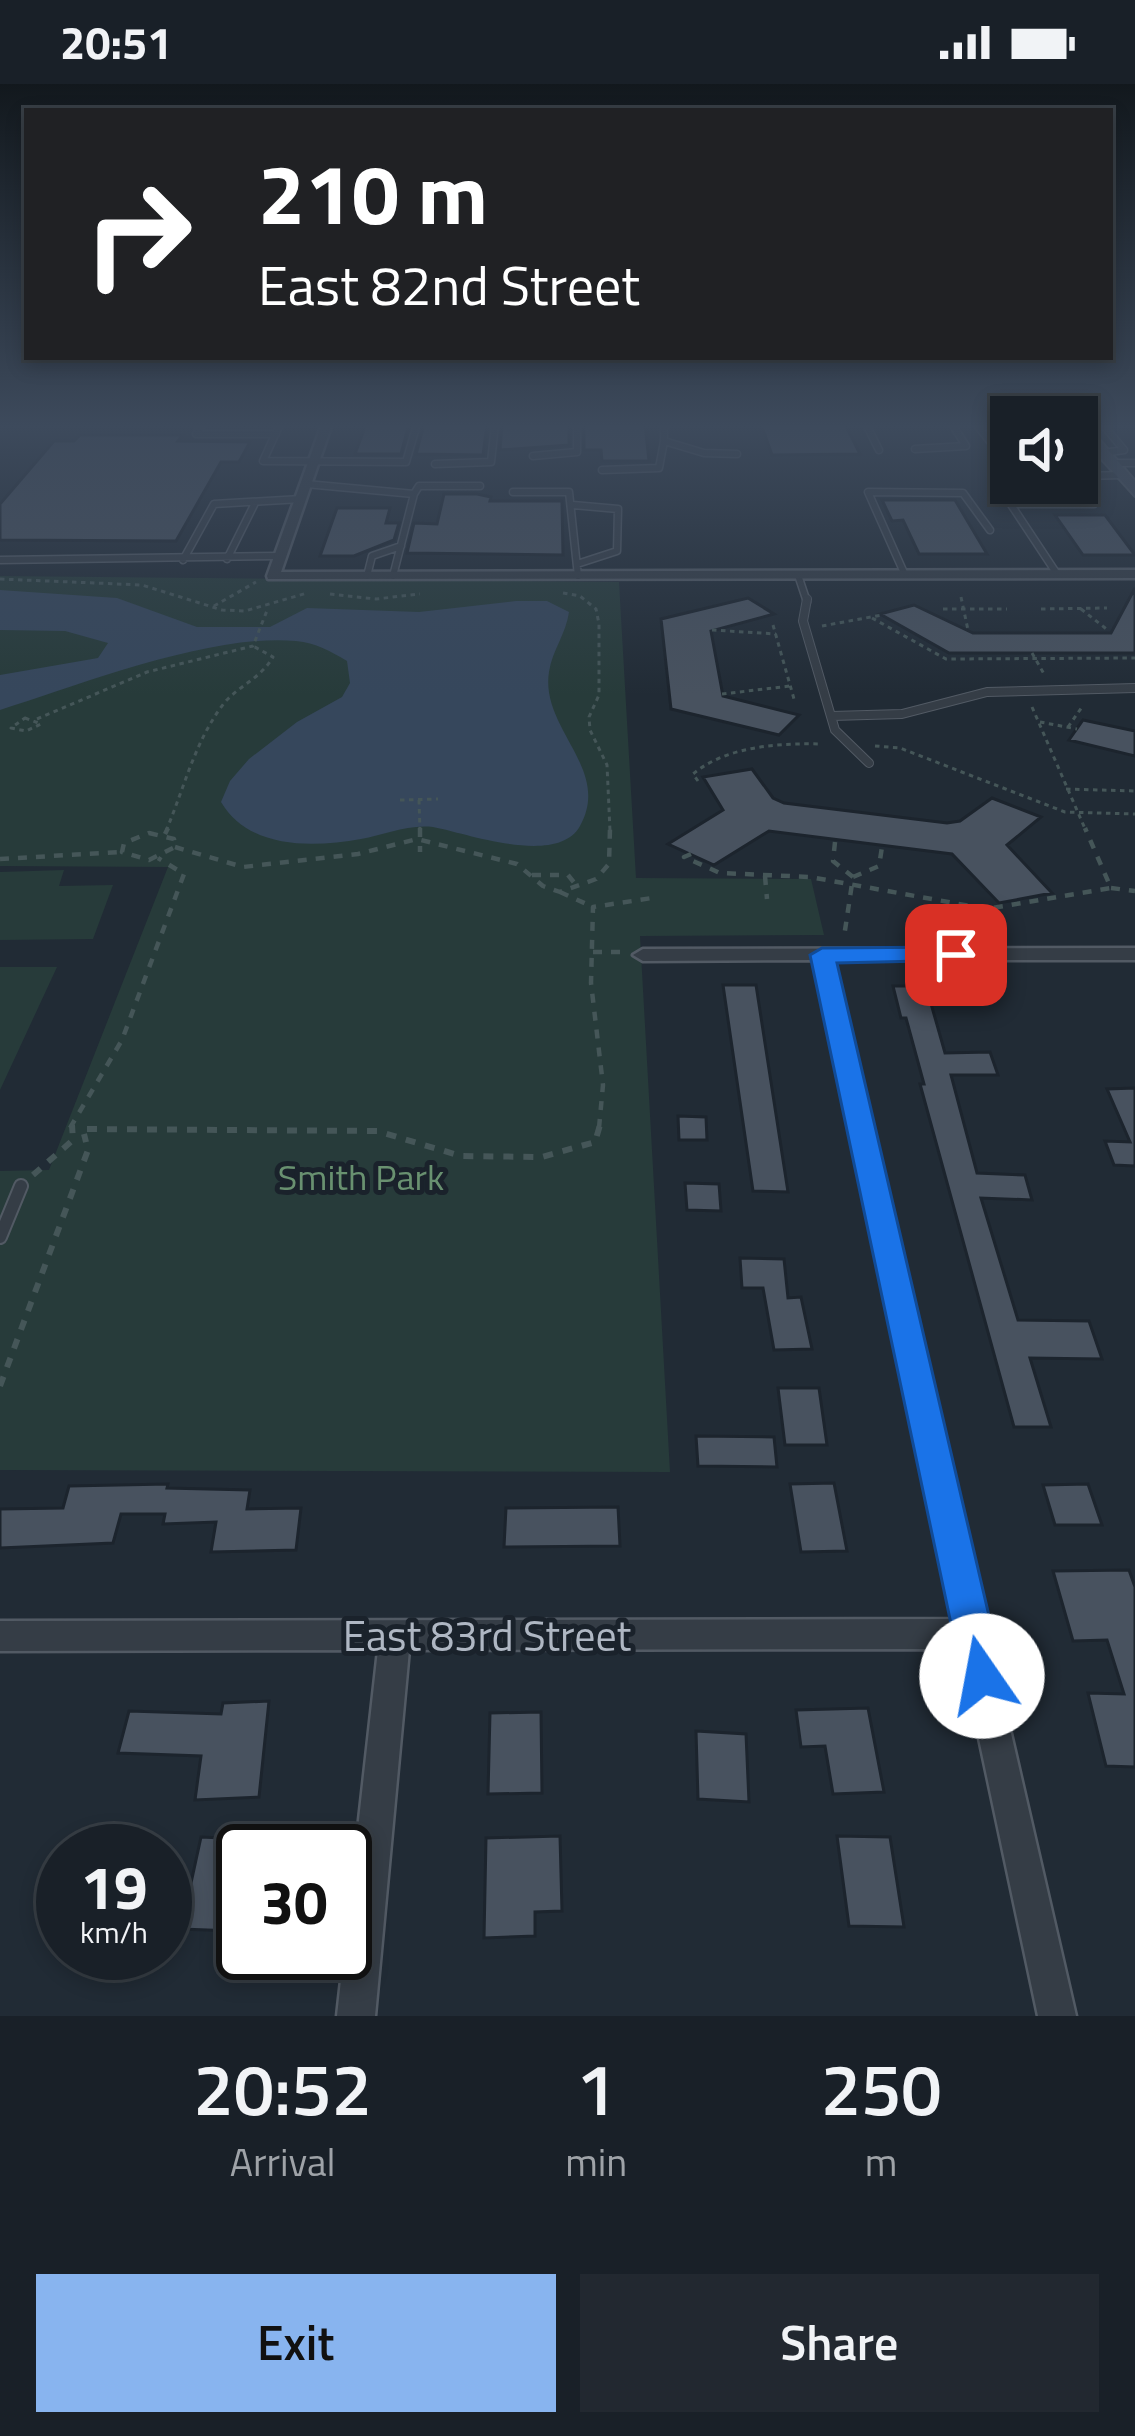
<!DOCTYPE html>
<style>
:root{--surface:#192028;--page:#222830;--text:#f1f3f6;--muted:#9fa3a8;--line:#373e45;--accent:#88b4ef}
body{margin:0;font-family:"Titillium Web",sans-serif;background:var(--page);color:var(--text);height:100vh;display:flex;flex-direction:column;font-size:45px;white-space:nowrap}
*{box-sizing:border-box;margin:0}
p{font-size:39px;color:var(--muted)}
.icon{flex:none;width:66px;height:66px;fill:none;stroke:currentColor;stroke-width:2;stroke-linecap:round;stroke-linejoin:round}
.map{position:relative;height:1932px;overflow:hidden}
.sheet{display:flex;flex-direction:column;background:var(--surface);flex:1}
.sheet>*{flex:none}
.guide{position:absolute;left:24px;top:24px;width:1089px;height:252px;border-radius:0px;box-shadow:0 6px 18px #0003,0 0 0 3px var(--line);background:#202124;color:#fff;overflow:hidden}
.fabs{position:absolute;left:990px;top:312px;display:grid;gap:24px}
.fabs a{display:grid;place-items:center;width:108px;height:108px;border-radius:0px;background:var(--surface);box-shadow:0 6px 18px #0003,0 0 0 3px var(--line);font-size:60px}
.speed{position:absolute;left:36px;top:1740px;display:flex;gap:24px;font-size:60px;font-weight:700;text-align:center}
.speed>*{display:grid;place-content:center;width:156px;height:156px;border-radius:50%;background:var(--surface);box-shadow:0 6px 18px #0003,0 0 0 3px var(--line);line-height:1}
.speed small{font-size:30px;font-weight:400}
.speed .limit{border:6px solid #111;border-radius:18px;background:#fff;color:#111}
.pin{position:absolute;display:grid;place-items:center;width:102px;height:102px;color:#fff;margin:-51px;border-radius:24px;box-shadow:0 6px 18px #0006}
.me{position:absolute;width:132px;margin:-66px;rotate:348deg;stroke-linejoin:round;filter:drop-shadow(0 0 9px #0008)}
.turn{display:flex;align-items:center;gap:42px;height:252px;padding:0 36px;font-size:54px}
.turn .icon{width:156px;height:156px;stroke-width:2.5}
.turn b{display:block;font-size:84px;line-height:102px}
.eta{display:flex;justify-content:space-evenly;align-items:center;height:204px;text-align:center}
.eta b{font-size:72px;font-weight:600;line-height:84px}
.primary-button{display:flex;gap:24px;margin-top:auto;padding:24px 36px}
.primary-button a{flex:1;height:138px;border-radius:0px;background:var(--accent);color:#111;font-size:48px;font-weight:600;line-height:138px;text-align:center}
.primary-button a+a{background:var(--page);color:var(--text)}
.status{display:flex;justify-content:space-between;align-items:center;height:84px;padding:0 60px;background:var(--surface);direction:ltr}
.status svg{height:33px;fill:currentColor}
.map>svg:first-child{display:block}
.green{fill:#273b3a}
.water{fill:#36475c}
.building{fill:#48525f;stroke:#1c242d;stroke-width:3}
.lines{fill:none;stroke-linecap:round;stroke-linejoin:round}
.lane-far2-casing{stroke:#525a64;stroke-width:9}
.lane-far1-casing{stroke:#525a64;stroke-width:10}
.lane-casing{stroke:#525a64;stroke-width:16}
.street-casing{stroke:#525a64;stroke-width:5}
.secondary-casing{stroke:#525a64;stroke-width:4}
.path-far2{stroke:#455658;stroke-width:3;stroke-dasharray:4.5 4.5;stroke-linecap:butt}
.path-far1{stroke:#455658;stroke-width:4.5;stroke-dasharray:9 9;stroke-linecap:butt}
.path{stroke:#455658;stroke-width:6;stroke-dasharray:10 10;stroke-linecap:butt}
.lane-far2{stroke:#353d46;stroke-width:6}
.lane-far1{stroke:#353d46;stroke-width:8}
.lane{stroke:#353d46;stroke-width:12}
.street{fill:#353d46;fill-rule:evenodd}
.secondary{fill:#434c59;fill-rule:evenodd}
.route{fill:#1a73e8;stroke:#114b97;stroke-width:3}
.labels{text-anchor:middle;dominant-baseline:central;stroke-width:10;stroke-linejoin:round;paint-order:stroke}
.park-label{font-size:36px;fill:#699170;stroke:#1a222b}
.near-street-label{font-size:42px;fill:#afb7c3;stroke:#1a222b}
</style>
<div class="status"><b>20:51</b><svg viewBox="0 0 49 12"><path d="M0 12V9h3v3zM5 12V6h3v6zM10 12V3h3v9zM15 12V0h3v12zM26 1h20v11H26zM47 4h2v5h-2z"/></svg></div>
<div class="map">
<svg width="1135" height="1932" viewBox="0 0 1135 1932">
<rect width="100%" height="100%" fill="#212b35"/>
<path class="green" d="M0 492 619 498 636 794 811 795 824 851 640 852 670 1388 0 1386V1087L49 1086 168 783 0 782Z
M64 786 59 802 113 801 93 855 0 856V788Z
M0 883H57L0 1006Z"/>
<path class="water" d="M0 506 117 514 197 543H270L307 524 419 528 516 517H547L569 528C566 550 552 567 549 588 540 645 612 685 580 742 557 783 466 749 433 743 408 740 384 751 361 755 311 764 249 765 221 718L230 697 249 675 297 638 342 613 350 599 347 577C330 567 316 559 296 557 212 549 82 600 0 626V591L98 574 108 559 65 547 0 546Z"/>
<path class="building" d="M366 340H409L401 370H355Z
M424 340H487L483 371 416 370Z
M502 340 569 341V361L500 366Z
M645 340 649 377H602L601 366H584V341Z
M761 340H845L860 370 772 371Z
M80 351H183L178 357 250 358 239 378H221L176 457 0 456V420L54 357H74Z
M444 410H477L491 413 490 417H562L563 471 407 469 414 439 437 440Z
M882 416H955L987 470H919L903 436 892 437Z
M337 424H390L386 439H399L394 456 354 472H320Z
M1055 431H1105L1135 471H1083Z
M1135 504V569H949L880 530 914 521 973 549H1111Z
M748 514 774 530 711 547 723 612 799 631 779 651 671 625 661 535Z
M1083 636 1135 647V672L1069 656Z
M752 685 773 714 784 719 947 739 960 737 992 714 1041 733 1007 761 1052 809 999 819 952 770 888 762 769 747 714 781 668 760 723 726 703 693Z
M723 901H756L788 1108 753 1107Z
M893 902H926L945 969 990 968 998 991H951L977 1089 1025 1091 1032 1116 981 1114 1018 1236 1089 1237 1102 1275 1030 1274 1051 1343H1014L920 1000H924L906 934H901Z
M1135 1004V1082L1114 1081 1105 1057 1130 1058 1107 1005Z
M678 1032 706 1033 707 1056H679Z
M685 1099 719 1100 721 1127 687 1126Z
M740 1174 784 1175 788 1214 801 1213 812 1265 774 1266 763 1204H742Z
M778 1304H819L827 1361H785Z
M696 1352 774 1353 777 1383 698 1382Z
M834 1399 847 1467 801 1468 790 1400Z
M168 1400 167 1404 250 1406 247 1425 301 1424 296 1466 211 1468 216 1438 163 1440 165 1430H121L113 1459 0 1464V1425L63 1424 69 1402Z
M1088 1400 1102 1441H1055L1043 1401Z
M618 1423 620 1462 504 1463 506 1424Z
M1129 1486 1135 1503V1683L1106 1682 1088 1609 1124 1610 1107 1556 1073 1557 1053 1487Z
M269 1617 259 1713 195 1716 201 1672 118 1669 129 1627 221 1630 223 1619Z
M868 1624 884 1708 833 1710 825 1662 801 1663 796 1626Z
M541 1628 542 1709 488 1710 490 1629Z
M696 1647 746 1650 749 1718 698 1715Z
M560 1752 562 1827 535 1828V1852L484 1854 486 1754Z
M837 1752 890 1753 904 1843 849 1842Z
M201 1753 243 1755V1802L234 1847 181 1845Z"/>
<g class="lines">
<g class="lane-far2-casing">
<path id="lane-far2" d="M202 340 196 350H276
M280 340 263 377 406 378 417 340
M664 340V357L704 369 737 370
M866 340 879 366
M976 340 1011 384
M1095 340 1105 343 1124 366 1103 369
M915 365 966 362 952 340
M533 372 577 368V340
M1111 379H1135
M435 380 491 378 495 340
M602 386 659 384 664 357
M1083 392 1122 391
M306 400 414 410 393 492
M513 408H569L578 492
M414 410 419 402H480
M1012 420H1094L1086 405
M573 421 618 425 617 467 577 480
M227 475 255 419
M0 476 280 472
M183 476 214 420 301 415
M1057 490 1002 407 1086 405 1090 399 1077 383
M798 491 807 518
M905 491 868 408 963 409 990 446
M367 492 372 472 401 462"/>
</g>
<g class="lane-far1-casing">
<path id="lane-far1" d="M807 515 803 537 835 646 869 679
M832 632 902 630 987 608 1135 604"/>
</g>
<g class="lane-casing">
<path id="lane" d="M0 1153 21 1102"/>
</g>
<g class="street-casing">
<path id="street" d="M322 340H332L281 488 1135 486V494L268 495 267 492Z
M1135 864V876H833L1076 1932H1038L960 1565 409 1566 375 1932H337L378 1566 0 1567V1537L954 1535 813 876 643 877 633 871 643 865Z"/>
</g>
<g class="secondary-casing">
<path id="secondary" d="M1077 340H1086L1135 397V412L1077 348Z"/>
</g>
<path class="path-far2" d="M0 495 142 501 222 526 245 527 307 509
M563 509 580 512 596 525 599 540V611L589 633 590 646 607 681 610 747
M330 510 376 515 420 510
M961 513 968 546
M214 522 256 498
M943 525H1007
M1041 525 1107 524
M1081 525 1109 547
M872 534 946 575 1135 574
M773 541 794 615
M822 542 882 531
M712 546 776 550
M1032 569 1044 590
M722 610 790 602
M1032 623 1086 747
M25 634 41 640 26 647 11 644Z
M37 635 147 588 253 562 268 524
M1040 638 1077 645
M1068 643 1082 623
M875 662 900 664 1065 728 1135 730
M698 697 693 690C726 662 780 659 822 660
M1066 705 1135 707
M400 716 438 715
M419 716 420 747
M166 747C185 702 195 656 225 618 240 601 261 594 273 573L253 562"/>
<path class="path-far1" d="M420 744V768
M149 749 174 755 175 763 149 776 122 768 124 759Z
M165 750 168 744
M835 758 833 777 853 793 844 853
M175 763 243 783 358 770 417 755 517 780 543 802 560 808 596 795 609 780 610 744
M691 770 684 773 720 789 810 793 987 825 1111 804 1085 744
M0 775 120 768
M532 791H568L576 801
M765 792 767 815
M853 793 879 782 882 763
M1111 804 1135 807
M560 808 593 823
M593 868H623
M70 1044 122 956 184 790 158 774
M599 1044 603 1001 591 899 593 823 652 814"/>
<path class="path" d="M87 1045 377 1047 461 1072 542 1073 595 1058 600 1041
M33 1091 73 1056 72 1041
M0 1302 88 1066 84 1050"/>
<use href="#lane-far2" class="lane-far2"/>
<use href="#lane-far1" class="lane-far1"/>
<use href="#lane" class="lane"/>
<use href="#street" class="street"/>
<use href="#secondary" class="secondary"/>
</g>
<linearGradient id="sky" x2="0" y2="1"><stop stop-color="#12181d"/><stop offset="0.56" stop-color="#3d4a5c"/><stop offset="1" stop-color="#3d4a5c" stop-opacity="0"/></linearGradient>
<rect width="1135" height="611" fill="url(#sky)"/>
<path class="route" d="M956 863 965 866 969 871 965 876 837 879 1003 1592 997 1607 982 1613 968 1607 962 1592 810 871 822 864Z"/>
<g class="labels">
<g class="park-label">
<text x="361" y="1092">Smith Park</text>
</g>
<g class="near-street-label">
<text x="487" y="1551">East 83rd Street</text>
</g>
</g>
</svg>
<div class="fabs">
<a><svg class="icon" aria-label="sound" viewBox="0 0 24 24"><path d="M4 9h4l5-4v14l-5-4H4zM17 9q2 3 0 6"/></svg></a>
</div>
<div class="speed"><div>19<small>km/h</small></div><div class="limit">30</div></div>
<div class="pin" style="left:956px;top:871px;background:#d93025"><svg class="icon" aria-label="arrive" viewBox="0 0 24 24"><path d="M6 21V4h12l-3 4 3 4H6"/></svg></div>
<svg class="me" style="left:982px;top:1592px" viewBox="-20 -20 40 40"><circle r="19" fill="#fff"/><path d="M0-13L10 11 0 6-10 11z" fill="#1a73e8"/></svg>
<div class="guide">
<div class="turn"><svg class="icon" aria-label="right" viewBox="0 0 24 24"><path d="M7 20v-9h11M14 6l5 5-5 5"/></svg><div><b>210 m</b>East 82nd Street</div></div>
</div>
</div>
<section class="sheet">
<div class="eta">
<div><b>20:52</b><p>Arrival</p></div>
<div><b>1</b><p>min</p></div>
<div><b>250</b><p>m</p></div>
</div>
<div class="primary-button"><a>Exit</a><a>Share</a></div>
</section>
